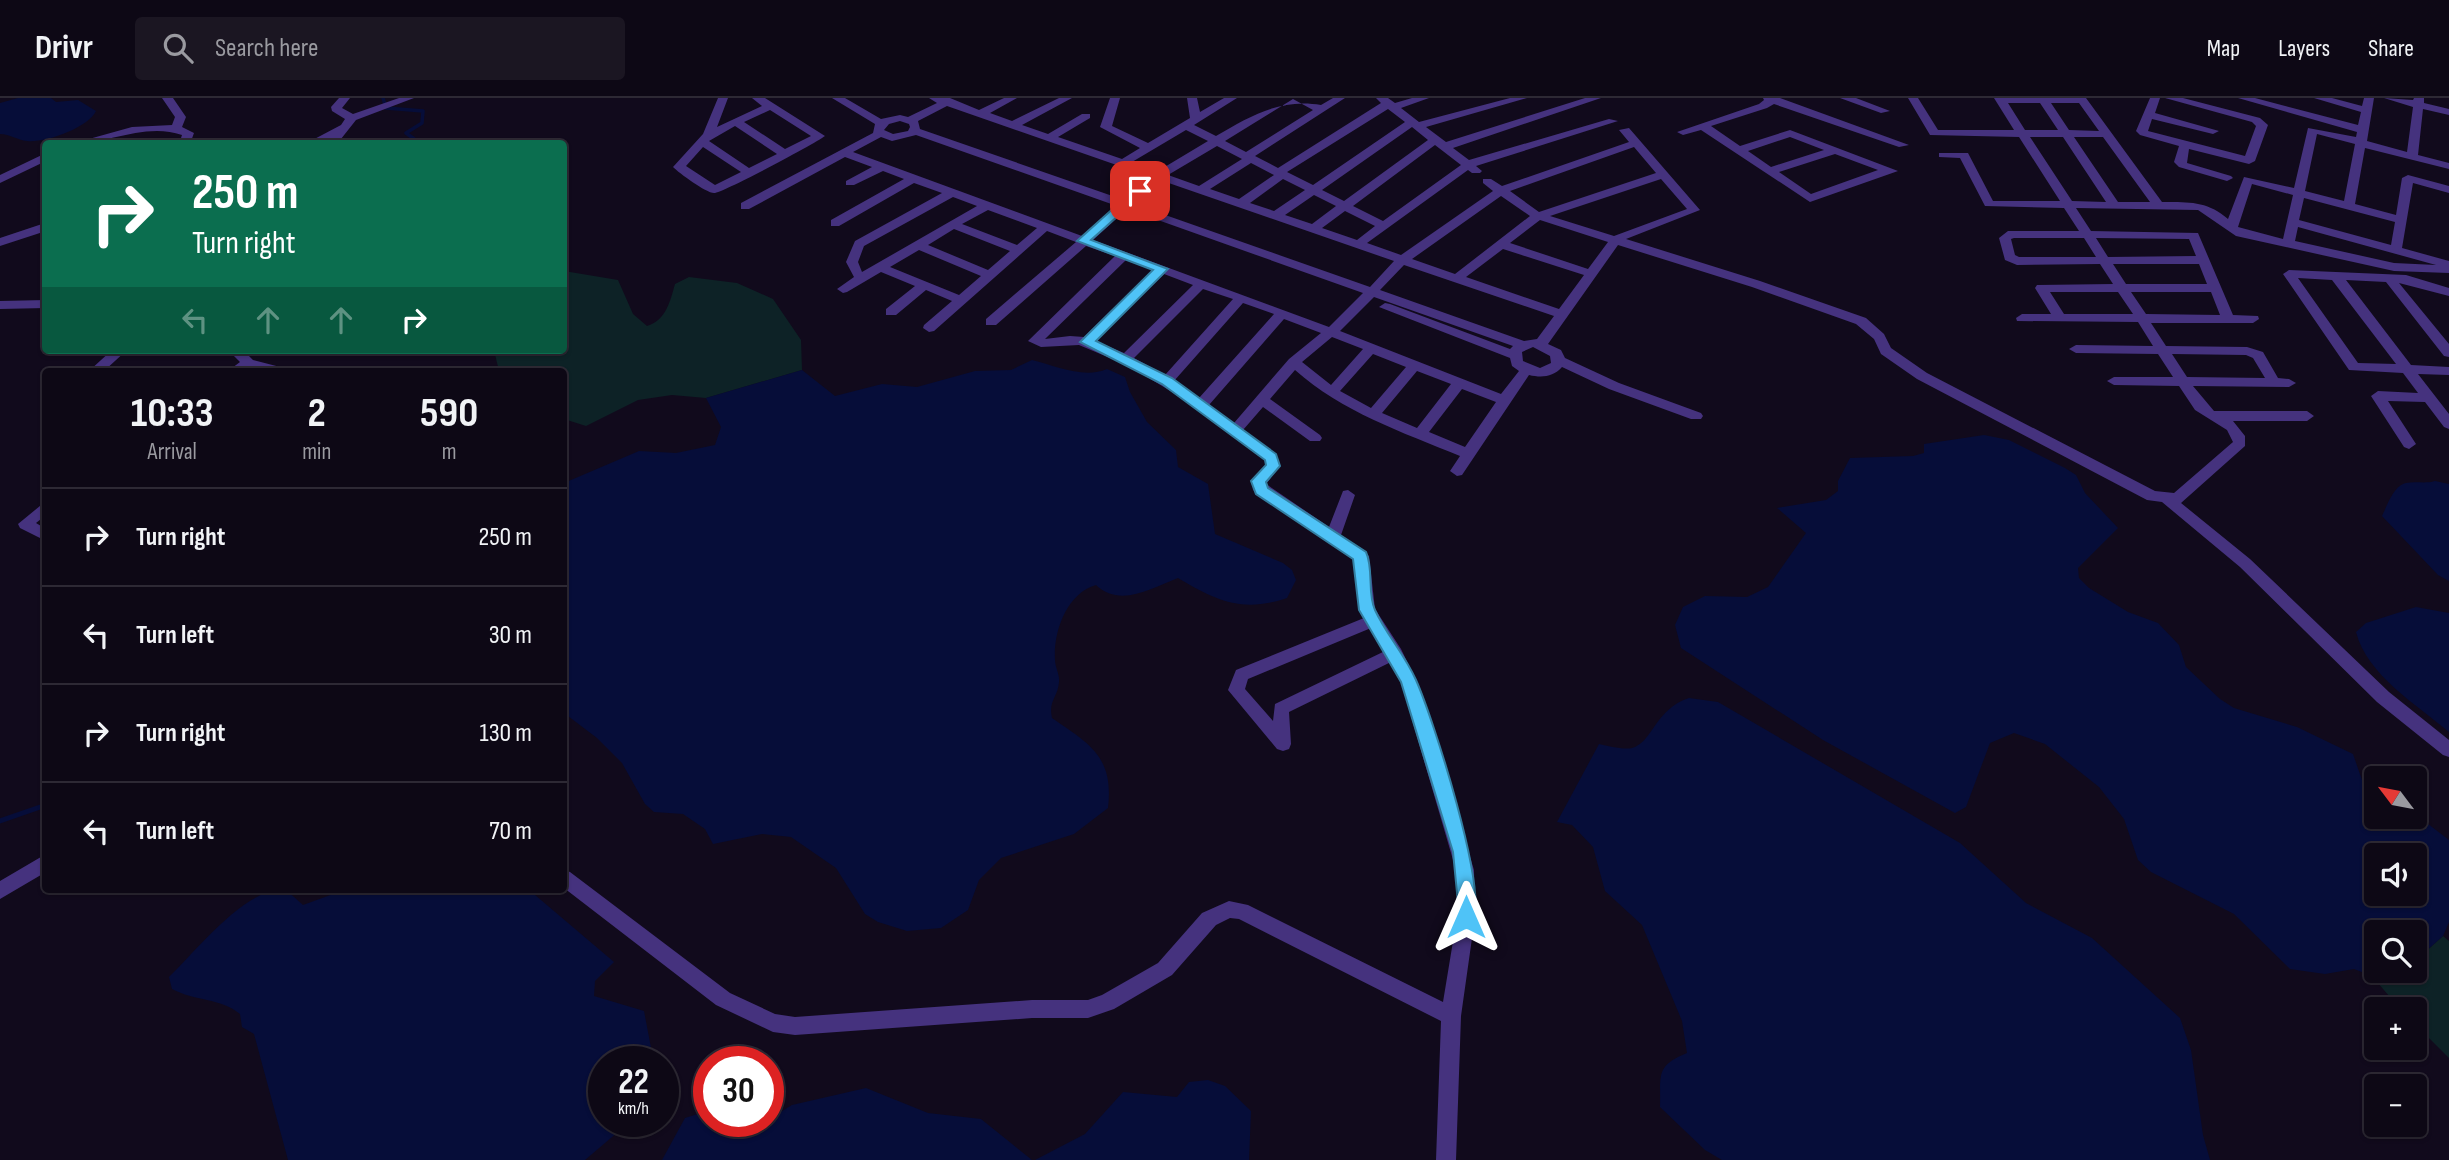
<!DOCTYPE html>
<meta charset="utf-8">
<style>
:root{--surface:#0d0815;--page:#1b1622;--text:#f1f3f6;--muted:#9a9aa0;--line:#2d2934}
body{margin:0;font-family:"Sofia Sans Condensed",sans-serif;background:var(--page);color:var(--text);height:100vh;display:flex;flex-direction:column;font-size:26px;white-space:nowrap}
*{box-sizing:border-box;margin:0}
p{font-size:23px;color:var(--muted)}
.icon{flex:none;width:38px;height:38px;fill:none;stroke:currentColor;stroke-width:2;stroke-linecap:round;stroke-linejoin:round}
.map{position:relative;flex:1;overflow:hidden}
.panel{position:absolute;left:42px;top:270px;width:525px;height:525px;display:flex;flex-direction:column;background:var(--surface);border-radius:7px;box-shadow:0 2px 5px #0004,0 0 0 2px var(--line)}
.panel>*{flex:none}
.hud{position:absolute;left:42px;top:42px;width:525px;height:214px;border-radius:7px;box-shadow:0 2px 5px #0004,0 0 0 2px var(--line);background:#0b6e4f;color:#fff;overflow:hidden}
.needle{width:46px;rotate:302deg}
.buttons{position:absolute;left:2364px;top:668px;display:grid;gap:14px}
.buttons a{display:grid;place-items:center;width:63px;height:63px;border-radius:7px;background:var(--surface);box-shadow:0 2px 5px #0004,0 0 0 2px var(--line);font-size:35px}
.speed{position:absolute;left:588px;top:948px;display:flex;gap:14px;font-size:35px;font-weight:700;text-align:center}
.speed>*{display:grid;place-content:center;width:91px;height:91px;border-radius:50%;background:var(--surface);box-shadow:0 2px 5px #0004,0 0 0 2px var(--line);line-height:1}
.speed small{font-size:18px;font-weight:400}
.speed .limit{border:10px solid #d22;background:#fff;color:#111}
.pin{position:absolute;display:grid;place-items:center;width:60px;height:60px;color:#fff;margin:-30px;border-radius:14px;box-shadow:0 4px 10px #0006}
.me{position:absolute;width:77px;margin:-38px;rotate:0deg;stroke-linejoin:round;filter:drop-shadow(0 0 5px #0008)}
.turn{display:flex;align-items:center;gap:24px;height:147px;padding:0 35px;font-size:32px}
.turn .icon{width:91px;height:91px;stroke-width:2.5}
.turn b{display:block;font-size:49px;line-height:60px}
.lanes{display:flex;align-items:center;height:66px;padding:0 35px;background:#0003;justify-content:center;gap:35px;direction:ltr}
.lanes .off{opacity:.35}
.eta{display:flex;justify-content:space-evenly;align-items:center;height:119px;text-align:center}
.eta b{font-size:42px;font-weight:700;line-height:49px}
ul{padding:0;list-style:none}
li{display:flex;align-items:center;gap:21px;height:98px;padding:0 35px;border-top:2px solid var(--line)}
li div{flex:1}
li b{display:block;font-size:26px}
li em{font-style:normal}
header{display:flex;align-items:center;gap:42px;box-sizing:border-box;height:98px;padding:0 35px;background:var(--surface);border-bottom:2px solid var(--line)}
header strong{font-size:33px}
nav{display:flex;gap:38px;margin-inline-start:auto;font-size:24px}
.search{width:490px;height:63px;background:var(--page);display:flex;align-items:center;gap:18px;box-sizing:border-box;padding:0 24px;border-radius:7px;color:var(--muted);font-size:26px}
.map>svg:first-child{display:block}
.green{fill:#0d2226}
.water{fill:#060d39;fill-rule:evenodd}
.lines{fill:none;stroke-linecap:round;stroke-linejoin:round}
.stream-far1{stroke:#060d39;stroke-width:3.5}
.stream{stroke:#060d39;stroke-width:5}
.minor{fill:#45327e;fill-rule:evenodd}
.route{fill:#4fc3f7;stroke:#337fa1;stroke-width:2}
</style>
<header>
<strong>Drivr</strong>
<div class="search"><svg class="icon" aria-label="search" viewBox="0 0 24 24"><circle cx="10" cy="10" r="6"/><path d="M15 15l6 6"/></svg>Search here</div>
<nav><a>Map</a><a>Layers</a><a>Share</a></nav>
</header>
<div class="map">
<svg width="2449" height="1062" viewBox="0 0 2449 1062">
<rect width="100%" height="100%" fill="#110a1c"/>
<path class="green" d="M564 173 618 182 633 216 647 228C666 222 670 204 675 186L689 179 737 185 773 201 801 242 802 272 706 300 672 297 638 302 586 328 564 321V273H499L494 252H564Z
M2443 838 2449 843V960L2415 926V912H2401L2372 878 2385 873H2415V863Z"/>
<path class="water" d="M18 0H51L56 4 78 2 96 13C88 30 45 45 27 43 17 42 10 36 0 36V5Z
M1032 262C1056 268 1084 281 1107 271L1125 279 1130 294 1147 324 1176 352 1178 369 1208 386 1215 436 1283 465 1292 472 1296 482 1287 500C1242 515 1217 503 1178 480 1152 490 1120 510 1096 487 1067 495 1053 534 1055 562 1055 569 1060 577 1059 584 1058 599 1048 603 1052 620 1090 646 1114 659 1108 710L1074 736 1001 760 979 782 968 812 941 830 907 833 878 824 865 816 836 770 791 739 762 736 713 746 705 731 683 716 654 714 645 706 622 665 597 640 564 615V385L639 353 676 355 715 347 721 329 706 300 802 272 835 298 882 286 917 289 975 273 1011 272Z
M1984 337 2009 342 2065 370 2076 377 2085 395 2118 430 2078 470 2079 480 2089 490 2128 514 2158 525 2179 547 2186 569 2220 601 2234 610 2297 629 2353 656 2362 682 2376 690V719H2415V716L2449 742V824L2443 838 2415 863V835H2376V873H2385L2372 878 2354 871 2325 876 2290 871 2234 816 2151 774 2138 762 2124 721 2099 689 2045 646 2014 635 1990 645 1966 709 1955 715 1823 642 1681 550 1675 527 1683 509 1705 498 1747 499 1768 489 1806 435 1777 410 1826 402 1838 393V383L1850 360 1913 358 1924 355V346ZM2376 758H2415V796H2376Z
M2435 383 2449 386V483L2438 477 2382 418C2387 408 2394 387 2406 385 2416 383 2425 386 2435 383Z
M2416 509 2449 515V634C2416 606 2367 577 2356 534L2366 525Z
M1689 600 1718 604 1960 745 2026 805 2092 840 2180 920 2191 952 2203 1037 2210 1062H1722L1705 1052 1660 1009C1661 977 1655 968 1687 955L1682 923 1642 827 1605 793 1593 749 1572 727 1557 724 1599 646C1609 648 1623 652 1632 650 1652 645 1655 611 1689 600Z
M285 791 303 807 347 791H528L614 864 595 883 594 898 644 913 653 960 649 964H604V1024H628L625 1028 585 1062H288L254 936 242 929 240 916C221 900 194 903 172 891L169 879C198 851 244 791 285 791Z
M1208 982 1225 988 1251 1013 1249 1062H1035L1085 1036 1123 994 1177 999 1189 984Z
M866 990 928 1015 981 1021 1032 1062H662L685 1020 704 1014 709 1016V1024H728L749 1033 792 1007Z"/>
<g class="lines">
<path class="stream-far1" d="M383 0 386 10 423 13 422 25 406 35 421 46"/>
<path class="stream" d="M0 723 46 707"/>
<path class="minor" d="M162 0H173L186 19 182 29 194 35 190 46H179L182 37C146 24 107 46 71 46L132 29 172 27 175 19Z
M339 0H350L342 10 353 16 399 0H414L356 22 337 46H326L330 40 319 46H305L341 27 345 21 332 13 331 9Z
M718 0H728L717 29 762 8 752 0H765L825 38C816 45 721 96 714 95 706 95 679 75 673 69L703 36ZM770 12 811 38 785 51 744 24ZM735 28 777 56 749 70 709 43ZM703 49 741 74 715 87 686 68Z
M832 0H845L881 21 900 17 908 19 937 5 929 0H950L979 12 1004 0H1017L990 15 1012 23 1059 0H1072L1022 27 1048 36 1082 16H1090V20L1058 39 1122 61 1140 50 1100 29 1110 0H1120L1112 28 1148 45 1190 20 1187 0H1197L1200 14 1224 0H1237L1194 27 1216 38C1250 18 1281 0 1321 7L1333 0H1345L1255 58 1278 70 1381 5 1376 0H1388L1395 5 1412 0H1429L1401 10 1419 24 1510 0H1527L1426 29 1446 44 1585 0H1601L1453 50 1469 62 1609 21 1618 23 1476 68 1482 73 1480 75H1472L1468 72 1367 145 1401 157 1493 93 1483 85V81H1491L1502 88 1629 44 1619 32 1629 30 1700 112 1626 141 1760 183 1866 220 1884 236 1891 250 1927 275 2155 393 2174 395 2233 344 2227 332 2195 312 2179 288 2114 287 2107 283 2114 279H2173L2158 256 2076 255 2069 251 2076 247 2153 248 2138 224 2017 223 2016 220 2022 216H2051L2035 190 2037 187 2113 186 2100 166 2017 167 2005 162 1999 140 2008 133H2079L2064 110 1985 108 1960 60 1939 59V55H1968L1993 103H2060L2019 39 1930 37 1908 0H1918L1938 32H2014L1994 0H2086L2162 104C2188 104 2208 103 2228 121L2244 79 2294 90 2308 30 2356 39 2357 34 2238 0H2255L2358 27 2361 14 2314 0H2332L2362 8 2364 0H2374L2367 43 2407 54 2413 9 2384 0 2413 2 2414 0H2424V5L2449 11V17L2423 11 2418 57 2449 65V71L2365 50 2355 106 2396 117 2402 80 2408 77 2449 88V95L2413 85 2402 150 2449 163V175L2394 173 2236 138 2198 112 2076 110 2091 133 2198 135 2233 217 2258 218 2259 221 2253 225H2151L2166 248 2247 249 2263 254 2278 280 2289 281 2296 285 2289 289 2193 288 2214 313H2307L2314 318 2307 323H2233L2245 338V348L2181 405 2250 461 2389 594 2449 642V659L2443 657 2377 604 2240 469 2162 404 2147 402 1917 281 1881 256 1874 241 1856 226 1752 189 1618 147 1548 246 1561 252 1565 260 1619 285 1701 315 1703 318 1701 321H1691L1609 291 1562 269C1553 279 1542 280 1529 277L1462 377 1457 378 1450 373 1460 358C1402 334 1342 314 1295 272L1270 301 1320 337 1322 340 1320 343H1310L1263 309 1243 332 1276 357 1280 368 1266 386 1329 429 1343 393 1348 392 1355 397 1341 437 1369 458 1375 511 1401 551 1417 584 1474 772 1475 819 1461 918 1456 1062H1436L1441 923 1239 821 1230 820 1216 827 1172 877 1114 911 1088 920H1032L795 937 773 934 716 907 564 790V772L570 774 730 895 775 916 795 919 1032 902H1088L1102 897 1158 865 1202 815 1229 803 1248 807 1443 904 1457 819 1456 772 1401 584 1391 564 1289 614 1291 646 1289 651 1283 653 1277 651 1228 592 1236 572 1364 520 1359 512 1354 461 1253 392 1252 383 1266 367 1265 362 1177 297 1129 268 1079 247 1041 249 1028 243 1115 158 1086 148 996 227H986V221L1076 144 1047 133 934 233 929 234 923 230 924 227 952 203 926 192 896 217H886V211L915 188 881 174 847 194 843 195 837 191 854 179 846 164 855 143 942 95 914 85 839 128H831V122L904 81 883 73 854 87H846V83L872 69 845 59 749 111H741V105L873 35 875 26ZM1293 1 1313 12 1246 54 1225 43ZM2008 5H2040L2058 32H2025ZM2051 5H2079L2099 33 2069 32ZM947 8 1151 79 1124 102 920 31 918 23ZM1388 11 1405 24 1313 87 1287 74ZM900 23 909 26 910 29 908 33 893 36 884 32 889 26ZM1412 29 1428 42 1344 103 1322 92ZM1186 32 1208 43 1158 73 1132 64ZM2317 36 2355 46 2344 103 2305 93ZM916 37 1117 108 1082 138 853 54 881 39 892 43ZM2030 39H2063L2106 104 2072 103ZM2074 39H2103L2150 104H2118ZM1435 47 1461 67 1383 123 1353 108ZM1217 48 1242 61 1199 88 1168 77ZM1634 49 1656 75 1539 114 1510 93ZM1251 65 1274 77 1239 101 1210 91ZM1283 81 1305 92 1274 113 1250 105ZM1661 81 1687 111 1614 138 1550 118ZM1160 82 1394 163 1370 189 1134 106ZM2252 86 2293 97 2283 141 2238 129ZM1314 97 1336 108 1312 126 1285 117ZM1501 98 1530 118 1455 176 1412 161ZM953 99 977 108 862 174 858 164 864 148ZM2304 100 2395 124 2391 147 2299 122ZM1127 111 1363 195 1329 229 1093 142ZM988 112 1037 130 1017 147 962 126ZM1345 113 1375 128 1357 142 1322 130ZM1540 122 1608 144 1588 171 1510 145ZM2298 129 2436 167 2394 165 2295 143ZM954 131 1010 153 988 172 928 147ZM2014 140H2084L2096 159H2019L2015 157 2011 141ZM2096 140 2189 141 2196 158 2108 159ZM1503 151 1584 177 1559 211 1466 179ZM919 152 981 178 959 197 890 169ZM1126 162 1153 172 1084 239 1070 238 1045 241ZM2113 166H2199L2207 186H2126ZM1404 167 1554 218 1537 241 1524 243 1380 192ZM1164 176 1193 187 1124 255 1095 243ZM1203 191 1233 201 1165 277 1134 260ZM2050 194H2118L2133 216H2064ZM2131 194H2211L2220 217 2146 216ZM1374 199 1513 248 1510 251 1390 206 1385 205 1379 209 1510 260 1512 268 1519 273 1501 296 1340 233ZM1243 205 1274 216 1199 300 1174 283ZM1284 221 1321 235 1289 261 1234 325 1209 307ZM1332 239 1363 251 1331 287 1302 264ZM1533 249 1550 258 1551 265 1540 270 1523 263 1522 254ZM1373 256 1406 269 1371 310 1340 293ZM2172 256 2246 257 2253 260 2265 280 2187 279ZM1417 273 1451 286 1417 330 1382 315ZM1462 291 1496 304 1465 349 1429 334ZM1371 530 1385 553 1275 606 1273 623 1245 591 1248 581Z
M1763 0H1780L1909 47 1899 49 1774 6 1767 10 1711 28 1740 48 1790 32 1898 73 1810 104 1701 32 1683 37 1677 34 1759 6 1764 2ZM1790 39 1824 52 1771 69 1748 53ZM1835 56 1878 72 1811 96 1779 74Z
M1840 0H1856L1890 13 1881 15Z
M2150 0H2160L2155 15 2219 33 2213 36 2152 21 2148 33 2245 58 2256 28 2252 24 2165 0H2183L2260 20 2268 27 2255 63 2249 66 2189 51 2187 65 2231 78 2233 80 2227 83 2179 69 2174 64 2179 48 2140 37 2136 33Z
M46 55V63L0 85V77Z
M42 126H46V133L0 148V140Z
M2289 172 2406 177 2449 190V198L2399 185 2449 246V259L2444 258 2386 184 2346 182 2411 267 2449 269V277L2418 276 2449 316V331L2444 329 2425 304 2388 303 2416 346 2409 351 2404 349 2371 298 2378 293 2418 295 2403 275 2349 272 2283 176ZM2298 180 2332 182 2396 266 2358 265Z
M46 202V210L0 211V203Z
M112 252H127L104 273H89Z
M228 252H243L253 262 284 270 286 273H262L250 270 245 273H228L240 264Z
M46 403V417L36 425 46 431V443L20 430 18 426Z
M46 756V774L0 801V783Z"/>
</g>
<path class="route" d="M1136 90 1146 93 1091 142 1168 171 1096 243 1172 280 1276 356 1280 368 1266 384 1268 390 1366 454C1374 471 1367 495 1375 512 1386 536 1405 557 1416 582 1433 620 1488 791 1473 825L1466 828 1460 825 1453 754 1401 584 1359 512 1353 461 1256 396 1251 383 1266 367 1265 362 1162 286 1080 244 1153 172 1077 143Z"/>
</svg>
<div class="buttons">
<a><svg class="needle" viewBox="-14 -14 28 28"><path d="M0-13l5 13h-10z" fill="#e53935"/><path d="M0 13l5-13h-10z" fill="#9a9aa0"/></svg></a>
<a><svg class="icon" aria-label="sound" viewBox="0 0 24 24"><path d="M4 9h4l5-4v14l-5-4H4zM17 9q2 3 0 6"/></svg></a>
<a><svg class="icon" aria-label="search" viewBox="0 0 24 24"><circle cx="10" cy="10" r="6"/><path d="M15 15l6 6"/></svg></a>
<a>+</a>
<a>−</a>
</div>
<div class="speed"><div>22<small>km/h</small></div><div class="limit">30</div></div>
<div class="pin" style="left:1140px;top:93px;background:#d93025"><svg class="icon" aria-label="arrive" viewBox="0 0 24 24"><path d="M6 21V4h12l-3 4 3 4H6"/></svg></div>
<svg class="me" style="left:1466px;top:819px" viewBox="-20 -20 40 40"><path d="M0-17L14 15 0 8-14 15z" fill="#4fc3f7" stroke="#fff" stroke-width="4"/></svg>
<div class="hud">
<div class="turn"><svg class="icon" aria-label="right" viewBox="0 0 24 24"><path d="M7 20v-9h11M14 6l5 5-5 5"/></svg><div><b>250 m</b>Turn right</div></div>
<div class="lanes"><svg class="icon off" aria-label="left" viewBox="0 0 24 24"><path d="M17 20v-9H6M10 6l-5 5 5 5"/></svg><svg class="icon off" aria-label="ahead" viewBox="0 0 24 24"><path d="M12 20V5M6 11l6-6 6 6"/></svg><svg class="icon off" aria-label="ahead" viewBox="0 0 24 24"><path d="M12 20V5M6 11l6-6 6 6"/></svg><svg class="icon" aria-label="right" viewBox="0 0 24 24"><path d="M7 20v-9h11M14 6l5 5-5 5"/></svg></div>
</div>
<section class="panel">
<div class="eta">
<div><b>10:33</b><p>Arrival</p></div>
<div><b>2</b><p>min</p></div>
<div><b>590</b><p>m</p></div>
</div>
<ul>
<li><svg class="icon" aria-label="right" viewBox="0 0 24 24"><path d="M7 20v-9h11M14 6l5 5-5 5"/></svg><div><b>Turn right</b></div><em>250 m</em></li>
<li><svg class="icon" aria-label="left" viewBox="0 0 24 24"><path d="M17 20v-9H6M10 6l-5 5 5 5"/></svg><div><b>Turn left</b></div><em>30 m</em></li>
<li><svg class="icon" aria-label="right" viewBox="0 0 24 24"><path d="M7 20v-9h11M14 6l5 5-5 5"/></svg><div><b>Turn right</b></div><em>130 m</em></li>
<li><svg class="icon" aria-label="left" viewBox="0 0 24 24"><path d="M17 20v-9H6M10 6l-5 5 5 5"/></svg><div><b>Turn left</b></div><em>70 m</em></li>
</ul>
</section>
</div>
